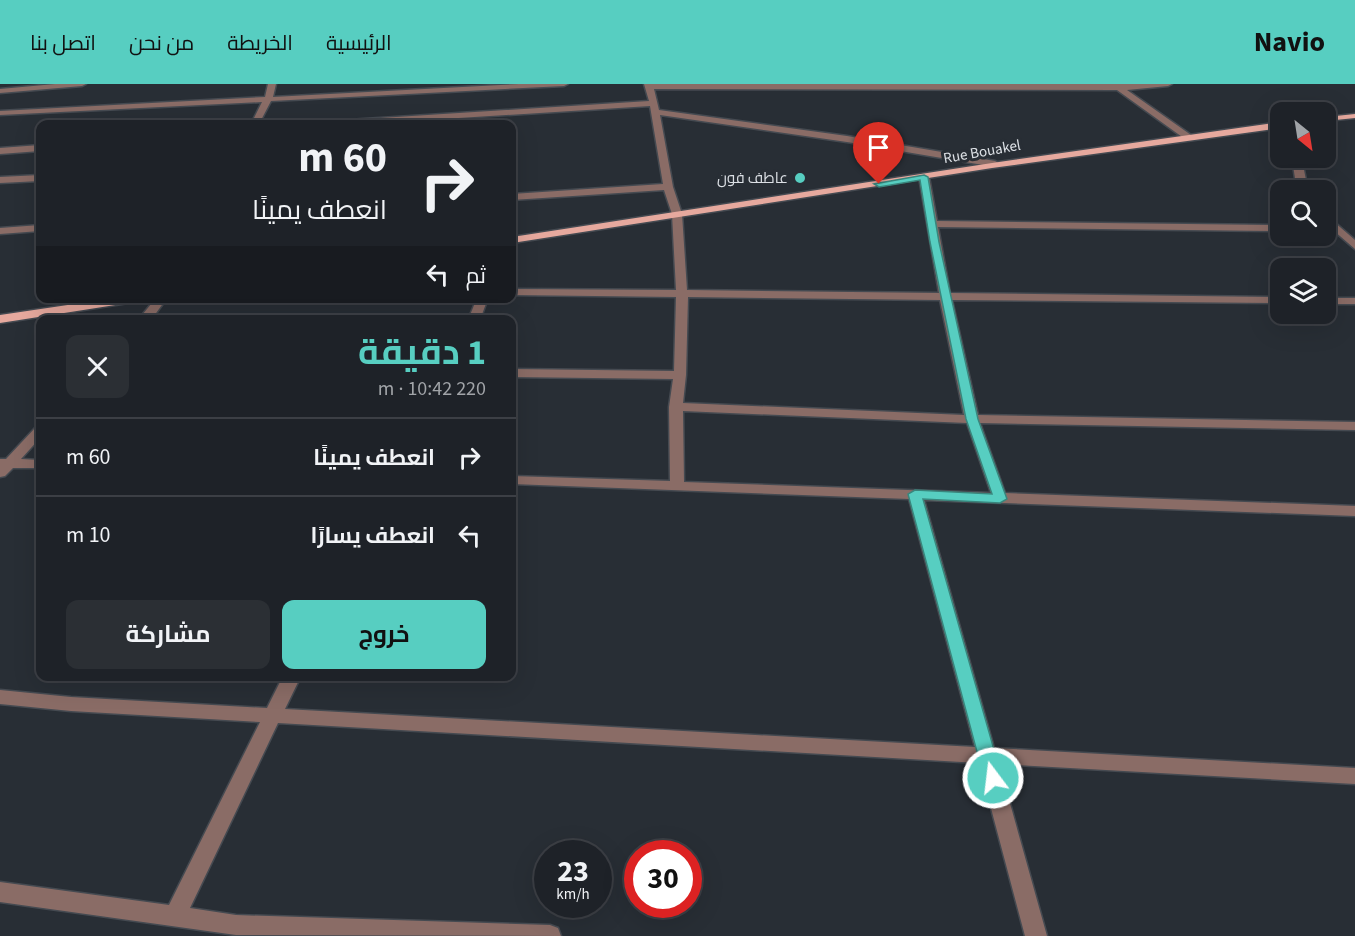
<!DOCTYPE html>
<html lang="ar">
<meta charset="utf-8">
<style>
:root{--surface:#1e2228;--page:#2b2f34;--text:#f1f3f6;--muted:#a1a4a8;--line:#3c3f45;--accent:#57cec1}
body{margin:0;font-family:"Source Sans 3",Cairo,sans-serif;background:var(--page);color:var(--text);direction:rtl;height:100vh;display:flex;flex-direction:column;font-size:22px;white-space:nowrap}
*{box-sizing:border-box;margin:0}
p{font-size:20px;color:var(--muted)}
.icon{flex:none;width:33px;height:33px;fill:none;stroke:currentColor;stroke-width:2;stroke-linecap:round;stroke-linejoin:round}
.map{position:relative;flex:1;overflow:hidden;direction:ltr}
.details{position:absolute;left:36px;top:231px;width:480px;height:366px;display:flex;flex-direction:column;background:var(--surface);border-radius:12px;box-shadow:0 6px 24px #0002,0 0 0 2px var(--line);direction:rtl}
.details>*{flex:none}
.banner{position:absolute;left:36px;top:36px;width:480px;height:183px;border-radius:12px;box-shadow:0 6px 24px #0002,0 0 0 2px var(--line);direction:rtl;background:#1e2228;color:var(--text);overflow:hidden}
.needle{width:39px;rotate:150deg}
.fabs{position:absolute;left:1270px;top:18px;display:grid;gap:12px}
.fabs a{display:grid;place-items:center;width:66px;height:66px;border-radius:12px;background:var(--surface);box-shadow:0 6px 24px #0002,0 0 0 2px var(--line);font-size:30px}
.speed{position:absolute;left:534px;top:756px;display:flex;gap:12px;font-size:30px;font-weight:700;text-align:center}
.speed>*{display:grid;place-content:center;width:78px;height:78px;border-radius:50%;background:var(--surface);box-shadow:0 6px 24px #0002,0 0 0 2px var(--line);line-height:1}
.speed small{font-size:15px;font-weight:400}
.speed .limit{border:9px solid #d22;background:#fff;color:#111}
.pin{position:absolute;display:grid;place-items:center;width:51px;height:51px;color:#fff;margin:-62px -26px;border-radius:50% 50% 50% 0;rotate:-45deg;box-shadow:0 0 6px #0007}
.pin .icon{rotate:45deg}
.me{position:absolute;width:66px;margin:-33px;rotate:345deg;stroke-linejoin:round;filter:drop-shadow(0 0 4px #0008)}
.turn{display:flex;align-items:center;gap:21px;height:126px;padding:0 30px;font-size:27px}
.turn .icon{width:78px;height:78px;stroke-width:2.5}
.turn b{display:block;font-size:42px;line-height:51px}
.then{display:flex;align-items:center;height:57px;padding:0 30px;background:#0003;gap:12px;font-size:22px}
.round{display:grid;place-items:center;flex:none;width:63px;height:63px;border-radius:12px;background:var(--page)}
.summary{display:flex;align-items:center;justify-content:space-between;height:102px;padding:0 30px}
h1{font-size:36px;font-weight:700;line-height:45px;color:var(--accent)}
.action{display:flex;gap:12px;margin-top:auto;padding:12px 30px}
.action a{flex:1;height:69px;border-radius:12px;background:var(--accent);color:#111;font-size:24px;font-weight:700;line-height:69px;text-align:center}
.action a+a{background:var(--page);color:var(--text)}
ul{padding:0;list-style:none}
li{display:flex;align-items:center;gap:18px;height:78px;padding:0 30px;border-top:2px solid var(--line)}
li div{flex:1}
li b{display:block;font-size:22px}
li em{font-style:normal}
header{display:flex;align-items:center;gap:36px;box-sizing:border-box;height:84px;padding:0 30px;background:var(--accent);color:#111}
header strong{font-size:28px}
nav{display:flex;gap:33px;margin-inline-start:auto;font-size:21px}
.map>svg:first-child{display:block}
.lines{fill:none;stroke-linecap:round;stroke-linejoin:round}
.minor-casing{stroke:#454a51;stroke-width:3}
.major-casing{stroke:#454a51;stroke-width:3}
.minor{fill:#8a6c66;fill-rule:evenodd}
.major{fill:#e6a99e;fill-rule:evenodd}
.route{fill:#57cec1;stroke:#39867d;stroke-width:1.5}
.poi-dot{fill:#57cec1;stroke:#282e35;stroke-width:2}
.labels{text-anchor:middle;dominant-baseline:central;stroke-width:6;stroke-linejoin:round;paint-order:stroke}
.far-street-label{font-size:15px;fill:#dce0e5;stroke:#282e35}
.far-poi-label{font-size:15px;fill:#dce0e5;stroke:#282e35;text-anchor:end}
</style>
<header>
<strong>Navio</strong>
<nav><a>الرئيسية</a><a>الخريطة</a><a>من نحن</a><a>اتصل بنا</a></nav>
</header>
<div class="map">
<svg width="1355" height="852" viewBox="0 0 1355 852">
<rect width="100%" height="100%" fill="#282e35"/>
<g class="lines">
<g class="minor-casing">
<path id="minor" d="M55 0H86L82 2 0 9V5Z
M268 0H276L273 13 519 0H568L564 2 271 17 259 40H251L262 18 0 31V27L265 13Z
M644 0H1172L1168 2 1127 6 1191 51V55H1185L1117 6 654 5 659 26 847 52 995 77 1000 80 995 83 847 58 660 31 673 103 682 130 687 206 939 209 919 93 924 90 929 93 937 137 1281 141V147L938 143 950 209 1281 213V219L952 216 978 331 1355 338V346L980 339 1005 409 1355 422V432L924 416 994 664 1355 684V700L999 680 1047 852H1025L979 679 278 639 190 824 236 831 550 841 558 844 561 852 236 851 0 818V798L169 821 260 638 71 627 0 620V606L71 613 267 624 283 592H301L285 625 975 663 909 415 512 400V392L670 397 669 323 673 295 512 293V285L674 287 676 213 512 211V205L676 206 672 130 664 106 512 116V110L663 100 650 22 364 40H329L333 37 649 17ZM688 213 940 216 964 331 683 319 686 291ZM683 327 967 339 991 409 684 398Z
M40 61V67L0 70V64Z
M1298 78 1303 81 1308 106H1300L1296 101 1293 81Z
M40 91V97L0 99V93Z
M1326 131 1355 156V165L1326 140Z
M40 141V147L0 150V144Z
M156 214H167L151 236H138Z
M477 214H488L480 236H468Z
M1326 214H1355V220H1326Z
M40 343V354L21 375 40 376V384H13L5 392 0 393V375H6L35 344Z"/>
</g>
<g class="major-casing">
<path id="major" d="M1355 30V34L1326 37V33Z
M1281 38V44L992 84 512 159V153L992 79Z
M115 214H146L141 217 0 239V231Z"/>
</g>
<use href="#minor" class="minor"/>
<use href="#major" class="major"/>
</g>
<path class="route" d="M924 91 928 93 939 158 978 335 1007 415 1000 419 923 415 1002 694 999 699 993 701 986 699 984 694 908 410 915 406 992 410 966 335 930 158 920 96 879 103 874 100Z"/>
<circle class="poi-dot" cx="800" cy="94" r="6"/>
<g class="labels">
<g class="far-street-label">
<text transform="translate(982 68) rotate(-10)">Rue Bouakel</text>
</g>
<g class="far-poi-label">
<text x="788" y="94">عاطف فون</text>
</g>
</g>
</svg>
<div class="fabs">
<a><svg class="needle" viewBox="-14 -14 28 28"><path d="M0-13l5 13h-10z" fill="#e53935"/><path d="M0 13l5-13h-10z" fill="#a1a4a8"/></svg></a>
<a><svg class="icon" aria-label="search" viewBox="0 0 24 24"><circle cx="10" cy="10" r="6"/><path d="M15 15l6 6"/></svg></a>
<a><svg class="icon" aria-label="layers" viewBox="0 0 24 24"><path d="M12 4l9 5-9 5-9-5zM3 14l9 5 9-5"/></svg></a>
</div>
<div class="speed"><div>23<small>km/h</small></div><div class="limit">30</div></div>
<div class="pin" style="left:879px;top:100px;background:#d93025"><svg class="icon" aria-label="arrive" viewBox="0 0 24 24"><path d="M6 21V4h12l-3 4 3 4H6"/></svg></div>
<svg class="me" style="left:993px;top:694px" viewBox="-20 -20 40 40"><circle r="17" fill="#57cec1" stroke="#fff" stroke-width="3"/><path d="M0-11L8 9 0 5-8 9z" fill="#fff"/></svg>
<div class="banner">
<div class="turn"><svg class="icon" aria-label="right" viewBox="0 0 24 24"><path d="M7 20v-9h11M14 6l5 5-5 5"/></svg><div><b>60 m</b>انعطف يمينًا</div></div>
<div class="then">ثم<svg class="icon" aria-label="left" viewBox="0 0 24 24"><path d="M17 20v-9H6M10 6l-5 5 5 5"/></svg></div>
</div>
<section class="details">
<div class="summary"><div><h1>1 دقيقة</h1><p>220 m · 10:42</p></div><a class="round"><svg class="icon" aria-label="close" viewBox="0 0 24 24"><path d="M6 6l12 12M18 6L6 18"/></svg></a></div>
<ul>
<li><svg class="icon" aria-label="right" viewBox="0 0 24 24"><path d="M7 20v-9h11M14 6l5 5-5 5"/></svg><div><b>انعطف يمينًا</b></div><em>60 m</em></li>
<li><svg class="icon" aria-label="left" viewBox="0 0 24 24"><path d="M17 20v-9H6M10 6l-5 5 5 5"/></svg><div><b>انعطف يسارًا</b></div><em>10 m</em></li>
</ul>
<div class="action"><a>خروج</a><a>مشاركة</a></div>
</section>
</div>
